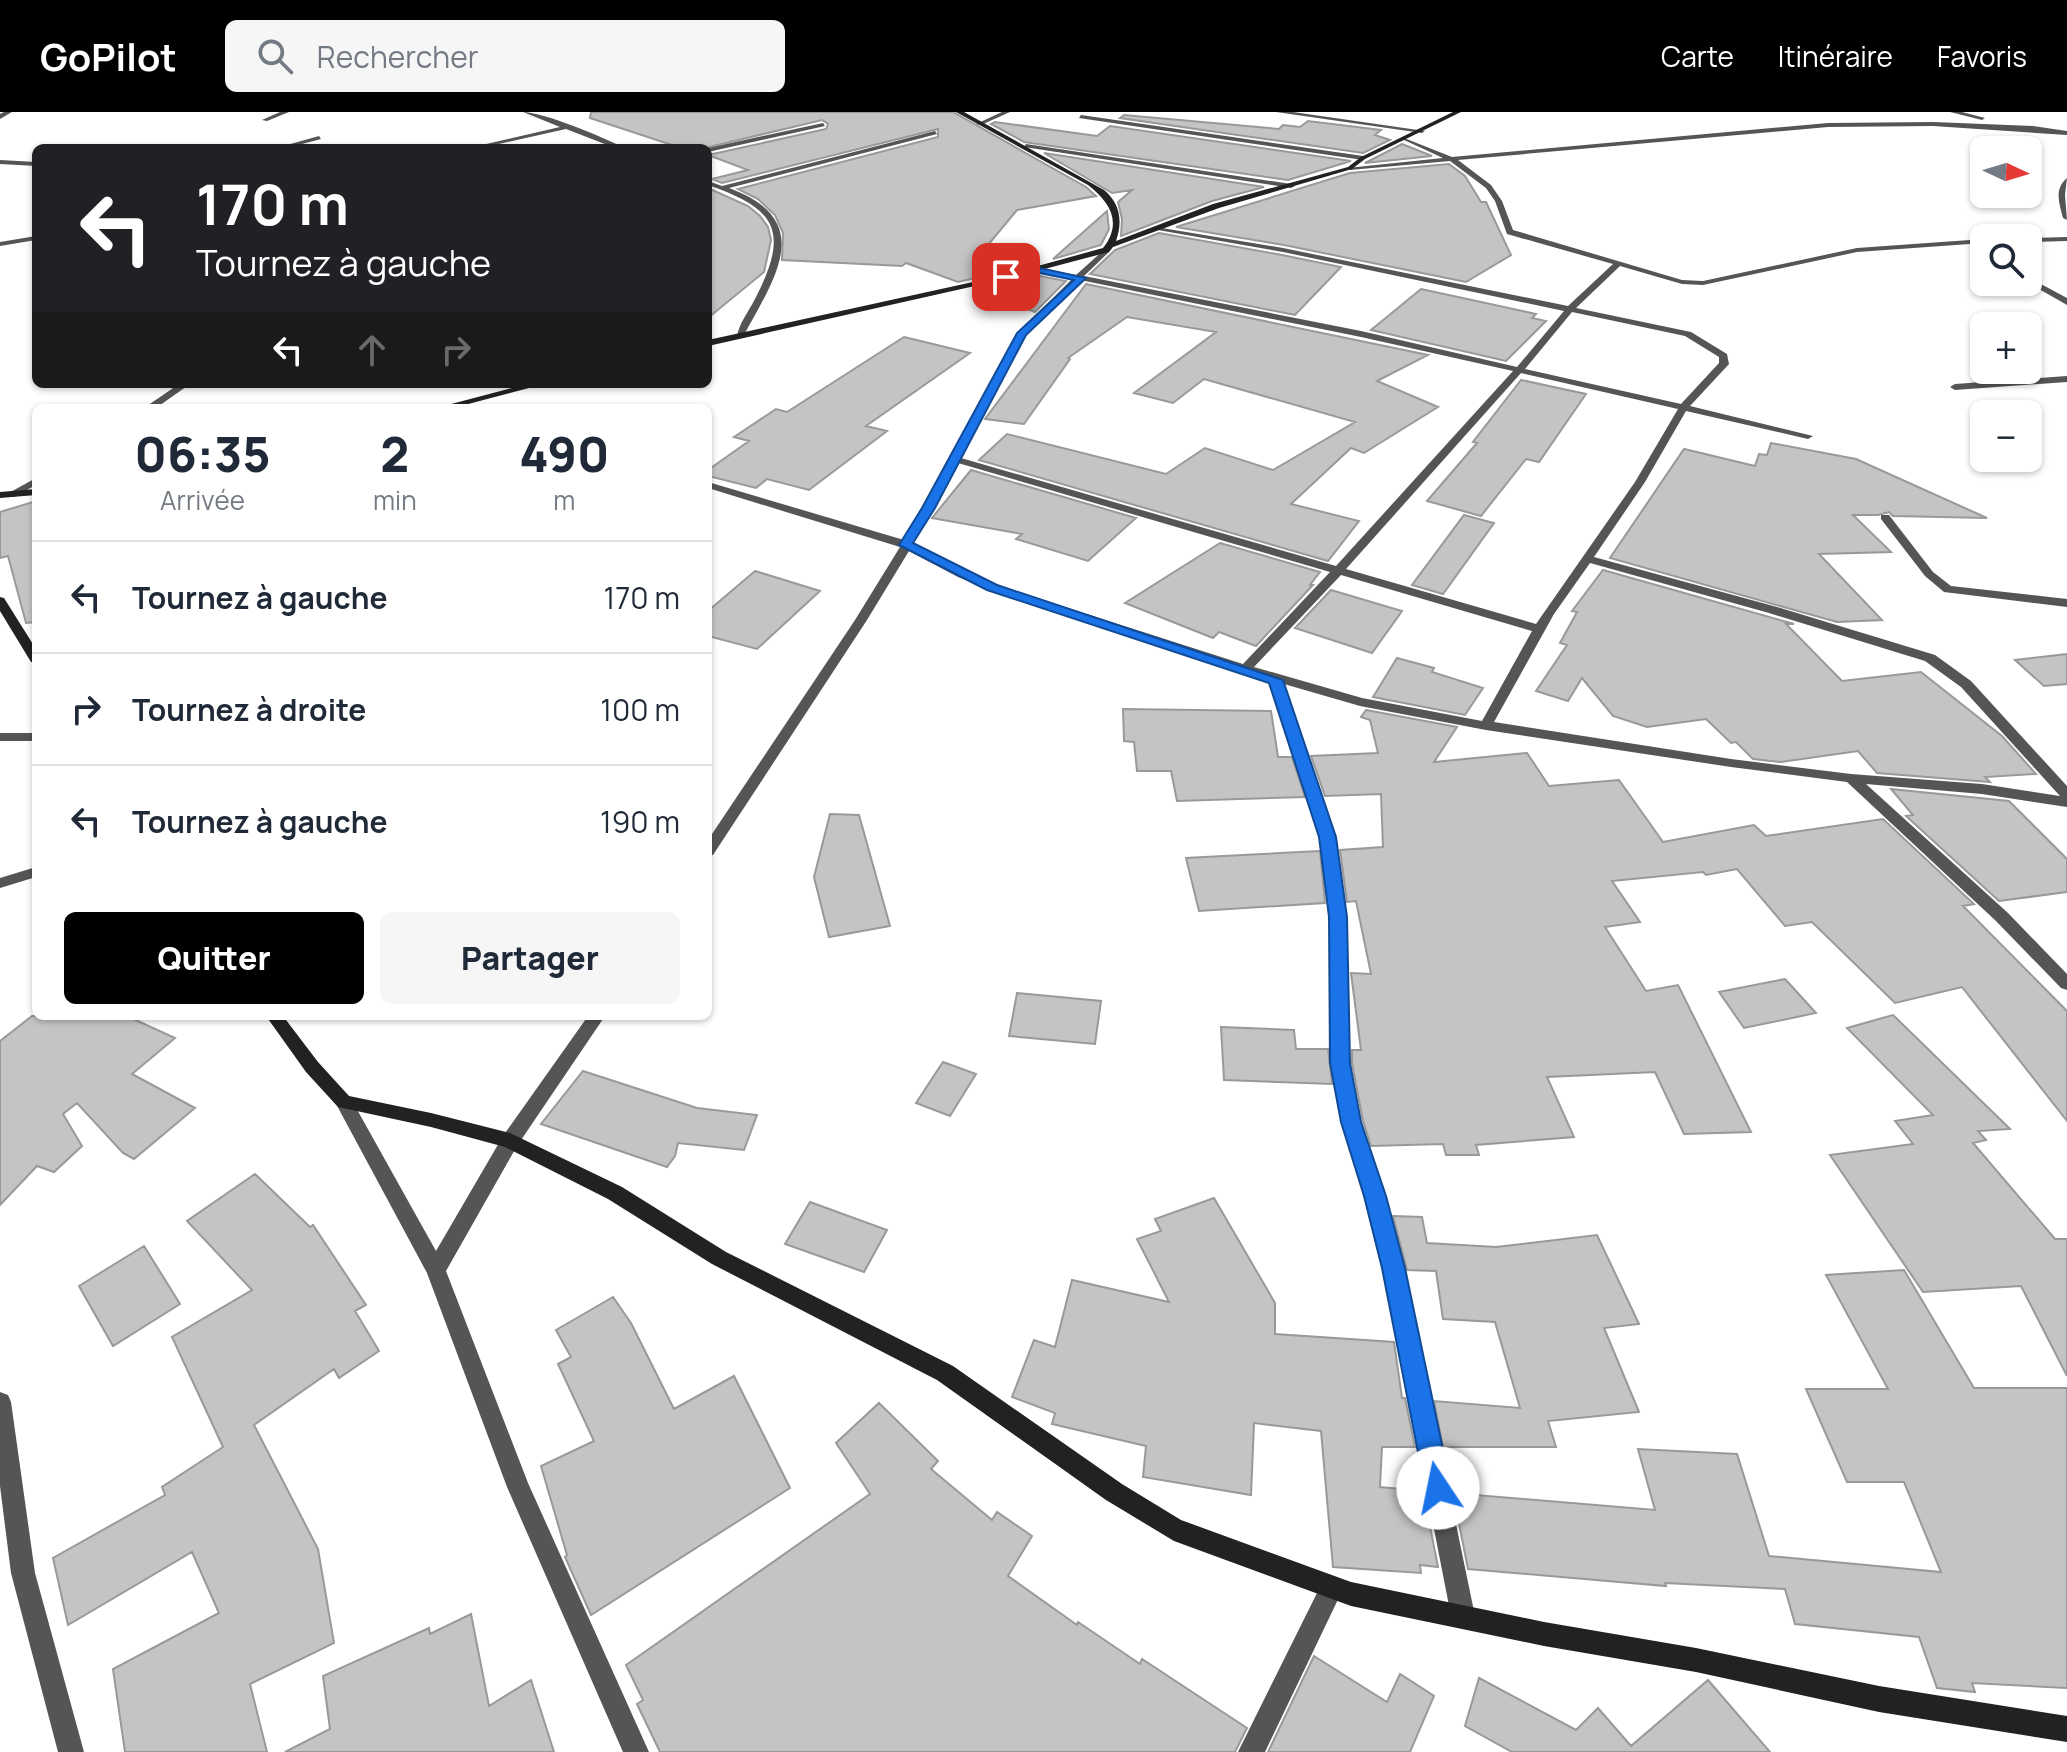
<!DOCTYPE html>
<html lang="fr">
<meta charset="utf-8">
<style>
:root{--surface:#fff;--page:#f6f6f7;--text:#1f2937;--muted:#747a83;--line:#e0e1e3;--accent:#000}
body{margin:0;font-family:Manrope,sans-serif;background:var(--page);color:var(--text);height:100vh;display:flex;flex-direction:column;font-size:30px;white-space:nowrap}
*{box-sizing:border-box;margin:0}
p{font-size:26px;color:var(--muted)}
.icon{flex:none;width:44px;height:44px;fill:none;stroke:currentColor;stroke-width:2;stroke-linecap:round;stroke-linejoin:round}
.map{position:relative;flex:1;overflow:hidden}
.panel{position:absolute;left:32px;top:292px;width:680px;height:616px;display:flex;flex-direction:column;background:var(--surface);border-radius:12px;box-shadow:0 2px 6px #0004}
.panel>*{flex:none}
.top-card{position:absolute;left:32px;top:32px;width:680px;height:244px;border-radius:12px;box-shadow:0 2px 6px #0004;background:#202124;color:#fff;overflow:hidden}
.needle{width:52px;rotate:94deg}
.buttons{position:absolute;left:1970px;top:24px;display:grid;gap:16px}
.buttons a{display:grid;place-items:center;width:72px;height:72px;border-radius:12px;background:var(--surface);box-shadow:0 2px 6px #0004;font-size:40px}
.pin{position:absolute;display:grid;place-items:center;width:68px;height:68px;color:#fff;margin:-34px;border-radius:16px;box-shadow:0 4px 12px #0006}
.me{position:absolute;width:88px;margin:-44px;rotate:349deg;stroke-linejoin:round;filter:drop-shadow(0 0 6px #0008)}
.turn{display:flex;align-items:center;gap:28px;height:168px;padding:0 32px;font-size:36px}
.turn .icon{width:104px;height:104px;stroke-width:2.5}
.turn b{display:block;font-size:56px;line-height:68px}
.lanes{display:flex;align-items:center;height:76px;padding:0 32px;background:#0003;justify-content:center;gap:40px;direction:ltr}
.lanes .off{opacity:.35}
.eta{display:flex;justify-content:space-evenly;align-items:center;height:136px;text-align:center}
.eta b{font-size:48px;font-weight:800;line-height:56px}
.button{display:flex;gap:16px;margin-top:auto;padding:16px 32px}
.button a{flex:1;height:92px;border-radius:12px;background:var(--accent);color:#fff;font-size:32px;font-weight:800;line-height:92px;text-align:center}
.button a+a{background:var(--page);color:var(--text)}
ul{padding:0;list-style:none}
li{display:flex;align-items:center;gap:24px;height:112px;padding:0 32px;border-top:2px solid var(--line)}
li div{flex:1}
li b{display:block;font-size:30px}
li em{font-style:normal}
header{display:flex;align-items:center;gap:48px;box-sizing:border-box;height:112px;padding:0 40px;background:var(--accent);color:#fff}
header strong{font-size:38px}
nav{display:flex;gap:44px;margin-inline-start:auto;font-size:28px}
.search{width:560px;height:72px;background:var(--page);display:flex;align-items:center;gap:20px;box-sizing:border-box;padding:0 28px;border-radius:12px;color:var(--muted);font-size:30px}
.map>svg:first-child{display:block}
.building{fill:#c4c4c4;stroke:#999;stroke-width:2}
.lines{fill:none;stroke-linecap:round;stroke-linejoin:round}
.street{fill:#555;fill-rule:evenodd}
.secondary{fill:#222;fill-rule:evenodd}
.route{fill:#1a73e8;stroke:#114b97;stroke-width:2}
</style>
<header>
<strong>GoPilot</strong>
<div class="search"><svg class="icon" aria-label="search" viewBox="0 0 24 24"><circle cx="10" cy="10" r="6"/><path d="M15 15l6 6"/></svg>Rechercher</div>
<nav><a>Carte</a><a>Itinéraire</a><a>Favoris</a></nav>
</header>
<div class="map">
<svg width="2067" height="1640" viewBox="0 0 2067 1640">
<rect width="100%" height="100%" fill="#fff"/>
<path class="building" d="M591 0H953L1086 75 1096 84 1017 98 978 145 1020 156 958 170 906 151 902 154 782 148 783 121 775 103 758 87 738 77 938 25V17L722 71 712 67 748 58 708 43 826 17 828 12 822 8 705 36H681L590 6Z
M1124 3 1279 17 1283 13 1300 15 1308 9 1381 18 1375 23 1390 28 1363 41 1120 6Z
M995 10 1097 24 1110 14 1351 49 1288 68 1024 30 991 12Z
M1402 32 1432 44 1365 51 1367 50Z
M1044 41 1264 75 1212 89 1121 124 1122 107 1118 90 1132 78 1112 81Z
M1449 52 1465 64 1481 90H1486L1511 143 1466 170 1284 133 1176 115 1350 61Z
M708 76 748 94 760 104 768 115 771 128 764 160 708 206Z
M1107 99 1109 117 1101 133 1053 147Z
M1159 121 1282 143 1341 155 1295 203 1090 162 1115 138Z
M1035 163 1066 169 1035 200 975 177Z
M1086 172 1428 243 1377 269 1438 295 1364 341 1351 336 1291 392 1359 409 1328 449 979 348 1007 322 1166 362 1205 336 1273 358 1355 310 1204 267 1173 291 1134 281 1216 220 1127 205 1068 246 1070 247 1024 312 985 307Z
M1421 177 1536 202 1532 206 1546 209 1506 249 1371 218Z
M904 225 970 241 866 314 887 319 809 378 767 367 756 376 708 364V358L749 329 734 325 776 297 787 300Z
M1521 268 1586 282 1539 350 1526 347 1481 404 1427 389 1477 331 1473 330Z
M1771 331 1856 347 1987 406 1893 404 1889 400 1878 403H1853L1891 440 1819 442 1882 508 1837 510 1610 446 1684 337 1755 354 1759 342 1767 343Z
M971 358 1136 406 1088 449 1016 427 1022 422 932 406Z
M36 389V510L26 511 8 444 0 446V400Z
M1464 403 1494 411 1443 482 1412 473Z
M1220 431 1320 460 1310 473H1313L1256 534 1219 520 1213 526 1125 491Z
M1603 458 1794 512H1786L1842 569 1921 560 2002 624 2036 662 1985 665 1990 670 1877 661 1858 639 1781 650 1753 647 1736 630 1731 631 1706 607 1647 615 1613 604 1582 566 1568 589 1536 579 1567 533 1560 531 1577 500 1572 499Z
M755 459 820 479 757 537 708 524V499Z
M1331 478 1402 499 1372 541 1295 516Z
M2067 542V572L2044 574 2015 548Z
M1397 546 1434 556 1432 560 1483 576 1465 603 1373 585Z
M1123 597 1271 599 1278 645H1292L1305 685 1177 689 1171 659H1137L1134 630 1124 629Z
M1366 598 1457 615 1434 650 1527 641 1549 674 1619 668 1663 730 1754 713 1766 724 1883 707 1974 792 1963 794 2067 899V1009L1962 875 1895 891 1812 810 1785 814 1737 757 1706 763 1703 760 1612 769 1640 810 1605 815 1646 879 1678 873 1751 1020 1684 1022 1655 960 1547 965 1574 1025 1476 1033 1479 1043H1446L1443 1032 1371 1034 1363 1009 1352 951V938H1361L1351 861 1371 862 1356 789 1347 790 1340 738 1383 735 1381 682 1325 684 1311 644 1378 641 1370 608 1361 605Z
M1891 677 2009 689 2067 747V780L1999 789 1906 704 1913 703Z
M830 702 859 703 890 814 829 825 814 765Z
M1320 739 1325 791 1199 799 1186 746Z
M1785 867 1816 901 1744 916 1719 880Z
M1017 881 1101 889 1095 932 1009 924Z
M1893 903 2010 1017 1978 1019 1986 1028 1973 1031 2055 1127H2067V1264L2021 1174 1923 1180 1830 1043 1913 1032 1895 1009 1933 1003 1847 916Z
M32 904H127L175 926 132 962 195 996 134 1047 123 1041 77 991 63 1002 82 1034 54 1060 37 1054 0 1093V929Z
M1221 915 1294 918 1296 937H1328L1332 972 1224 968Z
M943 950 976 962 950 1004 916 991Z
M583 959 697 996 757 1003 744 1038 678 1031 675 1044 667 1055 541 1012Z
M255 1062 310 1115 313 1113 366 1193 355 1199 379 1239 339 1266 334 1257 254 1313 318 1437 334 1531 250 1572 267 1640H125L113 1557 219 1501 192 1440 68 1513 53 1446 165 1383 162 1375 223 1335 172 1225 252 1178 187 1109Z
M1214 1086 1275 1191V1222L1394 1230 1402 1286H1405L1415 1335H1382L1380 1375 1423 1379 1438 1455 1420 1453 1421 1461 1333 1455 1321 1319 1254 1311 1251 1383 1143 1365 1146 1334 1052 1312 1055 1301 1012 1285 1034 1228 1055 1235 1072 1168 1169 1190 1137 1127 1161 1119 1155 1107Z
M810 1090 887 1118 864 1160 785 1132Z
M1393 1104 1422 1105 1427 1131 1496 1135 1597 1123 1639 1212 1604 1216 1639 1300 1548 1309 1556 1335H1443L1434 1289 1520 1296 1495 1210 1443 1207 1436 1159 1407 1158Z
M144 1134 180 1192 113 1234 79 1174Z
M1904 1158 1974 1276H2067V1576L1972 1571 1975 1580 1937 1576 1919 1525 1795 1512 1785 1477 1665 1471 1666 1474 1468 1457 1453 1381 1655 1398 1638 1337 1737 1342 1769 1444 1941 1460 1904 1370H1847L1806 1277H1888L1826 1163Z
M613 1185 631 1211 674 1297 734 1264 790 1376 591 1503 565 1445 567 1443 541 1354 594 1329 558 1252 571 1245 556 1218Z
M879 1291 938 1349 931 1357 992 1408 997 1400 1032 1424 1008 1464 1077 1513 1078 1510 1140 1552 1142 1547 1247 1616 1235 1640H660L637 1592 643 1588 626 1553 870 1382 836 1331Z
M471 1502 489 1594 531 1568 554 1640H285L330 1617 323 1564 429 1516 430 1522Z
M1314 1544 1387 1590 1400 1562 1434 1584 1410 1640H1268Z
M1479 1566 1576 1618 1598 1596 1631 1634 1708 1568 1770 1640H1512L1465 1614Z"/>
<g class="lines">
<path class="street" d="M4 0H12L0 7V2Z
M280 0H289L267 9 262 8Z
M523 0C543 0 606 26 624 36H615L566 17 481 36H469L560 15Z
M1002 0H1010L981 13 976 12Z
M1276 0H1293L1425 19 1422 21Z
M1950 0H1962L1985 6 1982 8Z
M1081 3 1363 44 1366 46 1363 48 1079 6Z
M1933 10 2033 14 2067 19V23L1933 14 1828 15 1458 48 1491 73 1502 89 1513 118 1682 168 1703 169 1857 136 1984 127V131L1857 140 1703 173 1682 172 1620 154 1576 196 1691 220 1727 242 1729 252 1690 294 1813 324 1808 327 1686 299 1645 370 1594 445 1777 495 1935 543 1971 569 2067 674V695L1982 682 1866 672 2008 801 2067 862V878L2061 876 1996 809 1847 670 1731 655 1486 618 1360 594 1284 572 1335 725 1346 805 1349 951 1360 1010 1385 1084 1403 1156 1475 1504 1472 1513 1463 1516 1454 1513 1451 1504 1383 1156 1365 1084 1342 1010 1331 951 1330 805 1321 725 1270 568 1239 561 1013 487 958 465 909 439 867 508 713 743 708 744V728L855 508 900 435 708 376V370L904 428 1018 221 1072 167 1032 159V155L1076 163 1106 136 1109 140 1084 164 1361 219 1517 255 1564 199 1283 140 1152 117 1156 115 1283 136 1568 194 1613 152 1507 122 1495 89 1486 76 1450 49 1350 58 1347 56 1443 46 1404 28V26L1452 45 1828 11ZM1080 168 1361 225 1513 259 1336 454 961 346 1026 222ZM1572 200 1685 224 1719 245V251L1681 292 1525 257ZM1521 261 1678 297 1635 370 1536 512 1346 457ZM958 351 1330 460 1243 552 1021 481 966 461 913 432ZM1590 451 1769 501 1925 549 1961 575 2060 684 1982 672 1851 662 1731 647 1494 610 1554 502ZM1341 463 1532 519 1482 609 1362 586 1254 555Z
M823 11 825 14 708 40V36Z
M935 19 937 22 729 76C816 108 776 164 744 223L737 225C738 213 749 199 755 187 790 119 777 97 708 73V69L722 74Z
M319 24 321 27 287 36H276Z
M1026 32 1291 72 1295 74 1291 76 1024 35Z
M0 48 36 50V54L0 52Z
M2067 66 2065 83 2067 108 2063 106C2059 91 2054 77 2067 66Z
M36 124V128L0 134V130Z
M2067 125V129L2028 130 2027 126Z
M2028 165 2067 186V193L2027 170Z
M2067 264V270L1955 278 1950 275 1955 272Z
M179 272H190L156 296H144Z
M36 366V373L14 385 5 383Z
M1881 403H1889L1933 460 1951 474 2067 487V495L1944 480 1925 464 1881 407Z
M0 621H36V629H0Z
M36 755V765L0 776V766Z
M588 904H605L517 1034 446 1159 528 1371 649 1640H623L507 1375 427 1161 335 990 338 985 344 983 350 985 436 1139 503 1024Z
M0 1280 8 1283 11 1290 35 1461 84 1640H58L11 1461 0 1374Z
M1331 1465 1339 1469 1343 1477 1265 1640H1238L1323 1469Z"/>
<path class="secondary" d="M956 0H964L1104 78C1120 91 1123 109 1116 129L1213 92 1348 55 1361 45 1453 0H1461L1365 47 1352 57 1219 96 1113 135 1109 140 1006 167 708 234V228L1005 163 1103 136C1123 111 1110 90 1088 73Z
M527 272H544L453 296H436Z
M36 377V383L0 386V380Z
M0 485 4 486 36 537V551L31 550 0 499Z
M266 904H283L318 950 349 984 431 1001 510 1021 622 1075 726 1140 953 1254 1122 1372 1181 1408 1351 1470 1544 1510 1696 1536 1879 1574 2067 1604V1630L1879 1600 1696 1560 1544 1534 1351 1494 1174 1429 1106 1388 937 1268 712 1152 608 1087 505 1035 431 1015 338 995 306 960Z"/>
</g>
<path class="route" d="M1035 155 1086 166 1026 223 935 396 913 431 997 473 1283 568 1336 725 1347 805 1350 951 1361 1010 1386 1084 1405 1156 1451 1376 1447 1385 1438 1389 1429 1385 1425 1376 1382 1156 1364 1084 1341 1010 1330 951 1329 805 1319 725 1269 571 987 478 899 433 922 396 1017 221 1074 168 1035 160 1006 168 1001 165Z"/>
</svg>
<div class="buttons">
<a><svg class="needle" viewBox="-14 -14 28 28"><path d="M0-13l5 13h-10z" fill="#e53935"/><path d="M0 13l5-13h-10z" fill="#747a83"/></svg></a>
<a><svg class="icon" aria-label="search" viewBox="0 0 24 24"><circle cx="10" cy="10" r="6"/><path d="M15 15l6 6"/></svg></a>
<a>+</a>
<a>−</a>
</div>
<div class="pin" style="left:1006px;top:165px;background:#d93025"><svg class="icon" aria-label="arrive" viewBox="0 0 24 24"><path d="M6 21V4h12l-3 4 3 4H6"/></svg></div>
<svg class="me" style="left:1438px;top:1376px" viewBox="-20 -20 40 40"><circle r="19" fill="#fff"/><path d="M0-13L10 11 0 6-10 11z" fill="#1a73e8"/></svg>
<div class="top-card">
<div class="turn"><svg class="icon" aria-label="left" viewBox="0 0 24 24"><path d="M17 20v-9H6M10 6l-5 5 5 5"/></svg><div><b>170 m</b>Tournez à gauche</div></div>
<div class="lanes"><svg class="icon" aria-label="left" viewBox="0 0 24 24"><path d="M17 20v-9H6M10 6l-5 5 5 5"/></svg><svg class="icon off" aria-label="ahead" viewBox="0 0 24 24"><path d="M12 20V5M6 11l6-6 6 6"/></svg><svg class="icon off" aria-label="right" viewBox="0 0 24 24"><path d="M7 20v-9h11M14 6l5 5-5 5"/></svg></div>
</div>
<section class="panel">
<div class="eta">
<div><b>06:35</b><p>Arrivée</p></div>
<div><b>2</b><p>min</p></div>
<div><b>490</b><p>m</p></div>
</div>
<ul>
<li><svg class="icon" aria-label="left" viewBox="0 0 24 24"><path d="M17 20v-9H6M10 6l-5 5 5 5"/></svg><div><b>Tournez à gauche</b></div><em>170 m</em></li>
<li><svg class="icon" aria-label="right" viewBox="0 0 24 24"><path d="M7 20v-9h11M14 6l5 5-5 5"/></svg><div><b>Tournez à droite</b></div><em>100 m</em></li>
<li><svg class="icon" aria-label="left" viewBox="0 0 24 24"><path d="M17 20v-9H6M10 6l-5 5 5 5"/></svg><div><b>Tournez à gauche</b></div><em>190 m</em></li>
</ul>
<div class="button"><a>Quitter</a><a>Partager</a></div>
</section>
</div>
